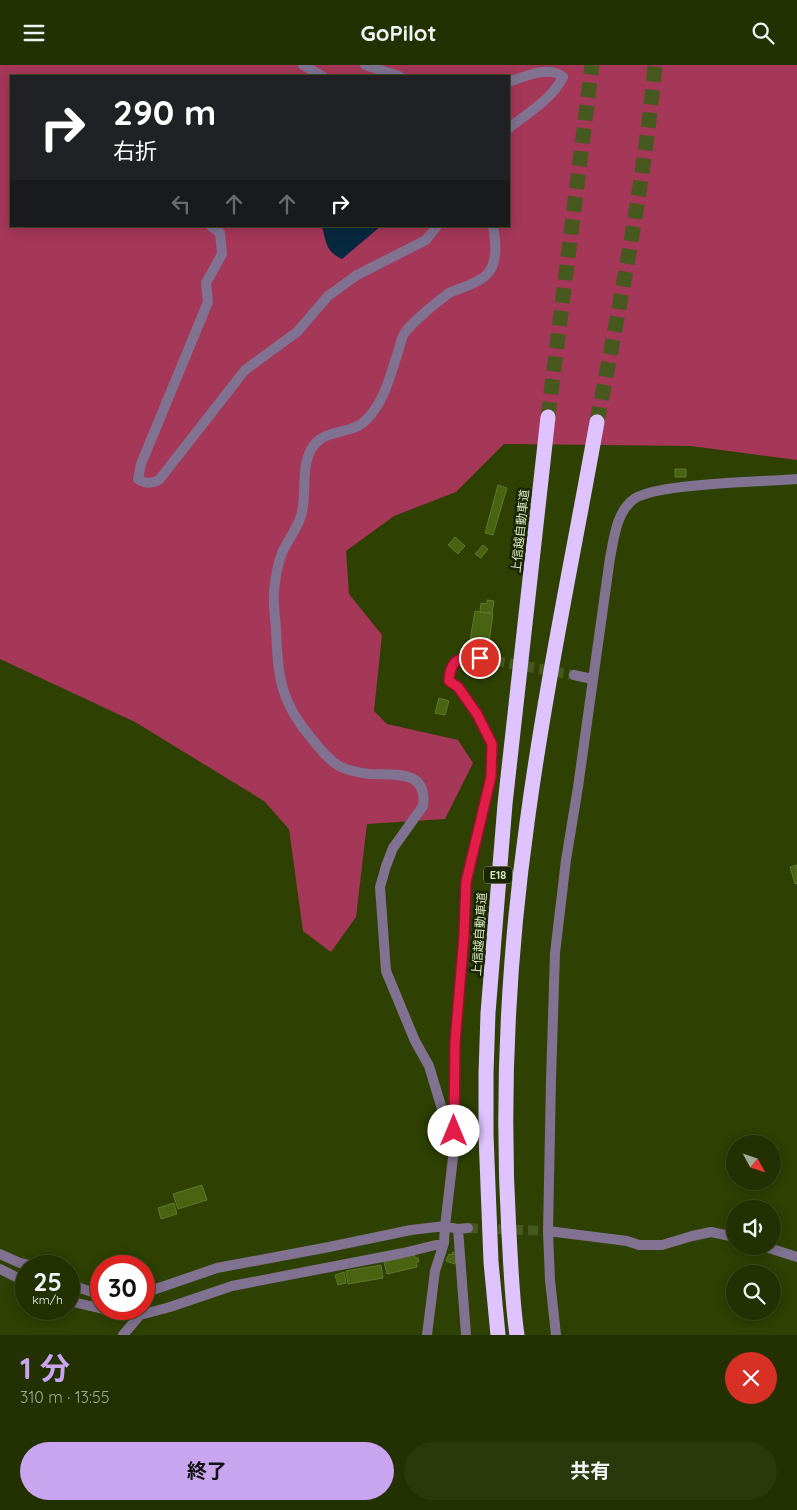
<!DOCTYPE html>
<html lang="ja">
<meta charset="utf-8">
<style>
:root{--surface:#223002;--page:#2a380c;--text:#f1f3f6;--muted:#a2a999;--line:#3f4b24;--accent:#c8a5ee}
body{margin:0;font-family:Quicksand,"Noto Sans JP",sans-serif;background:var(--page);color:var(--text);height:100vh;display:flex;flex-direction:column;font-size:19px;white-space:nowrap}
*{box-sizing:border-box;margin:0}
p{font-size:16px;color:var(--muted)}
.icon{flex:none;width:28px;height:28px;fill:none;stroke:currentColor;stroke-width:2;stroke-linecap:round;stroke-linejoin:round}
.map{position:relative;height:1270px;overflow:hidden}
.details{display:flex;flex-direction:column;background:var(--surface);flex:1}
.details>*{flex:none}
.banner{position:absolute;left:10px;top:10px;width:500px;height:152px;border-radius:0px;box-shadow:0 2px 12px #0003,0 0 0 1px var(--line);background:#202124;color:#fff;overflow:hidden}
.needle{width:32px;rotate:130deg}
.tools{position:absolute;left:726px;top:1070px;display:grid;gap:10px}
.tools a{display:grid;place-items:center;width:55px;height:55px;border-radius:50%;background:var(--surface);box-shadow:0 2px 12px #0003,0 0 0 1px var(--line);font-size:25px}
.speed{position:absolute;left:15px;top:1190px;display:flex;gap:10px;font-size:25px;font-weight:700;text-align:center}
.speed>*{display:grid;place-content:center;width:65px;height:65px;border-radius:50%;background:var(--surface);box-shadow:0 2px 12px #0003,0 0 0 1px var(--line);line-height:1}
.speed small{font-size:12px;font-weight:400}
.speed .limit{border:8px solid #d22;background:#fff;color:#111}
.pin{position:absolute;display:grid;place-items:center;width:42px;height:42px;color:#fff;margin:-21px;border:2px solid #fff;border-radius:50%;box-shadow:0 1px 5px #0007}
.me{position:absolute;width:55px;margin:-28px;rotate:0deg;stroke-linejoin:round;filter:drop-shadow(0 0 4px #0008)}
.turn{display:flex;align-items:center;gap:18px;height:105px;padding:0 20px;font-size:22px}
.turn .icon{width:65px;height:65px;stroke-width:2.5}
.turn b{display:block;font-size:35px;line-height:42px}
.lanes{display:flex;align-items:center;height:48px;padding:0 20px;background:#0003;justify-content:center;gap:25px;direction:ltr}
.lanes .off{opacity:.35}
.round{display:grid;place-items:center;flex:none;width:52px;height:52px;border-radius:26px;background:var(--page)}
.headline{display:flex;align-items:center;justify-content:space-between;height:85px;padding:0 20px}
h1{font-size:30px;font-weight:700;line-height:38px;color:var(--accent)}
.cta{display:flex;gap:10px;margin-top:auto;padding:10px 20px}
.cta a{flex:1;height:58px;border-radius:30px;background:var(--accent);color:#111;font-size:20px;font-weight:700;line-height:58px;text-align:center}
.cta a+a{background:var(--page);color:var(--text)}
header{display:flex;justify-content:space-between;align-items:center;height:65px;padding:0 20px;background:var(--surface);font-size:22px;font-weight:700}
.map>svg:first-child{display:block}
.forest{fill:#a53758;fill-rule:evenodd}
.water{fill:#082840}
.building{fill:#4a6313;stroke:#5e782c}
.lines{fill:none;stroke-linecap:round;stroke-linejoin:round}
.minor-tunnel{stroke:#48591f;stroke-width:10;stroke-dasharray:10 5;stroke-linecap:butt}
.motorway-tunnel{stroke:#48591f;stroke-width:15;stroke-dasharray:15 8;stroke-linecap:butt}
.minor{stroke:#807290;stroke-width:10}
.tertiary{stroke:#807290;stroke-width:10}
.motorway{stroke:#dfc3fe;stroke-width:15}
.route-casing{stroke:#92132f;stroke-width:12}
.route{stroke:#e11d48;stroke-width:9}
.labels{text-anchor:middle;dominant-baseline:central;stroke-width:5;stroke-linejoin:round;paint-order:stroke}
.shield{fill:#1a2505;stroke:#a0ae89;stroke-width:1}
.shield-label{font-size:11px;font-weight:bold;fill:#d9e9c2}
.street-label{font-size:12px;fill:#d9e9c2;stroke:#1a2505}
</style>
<header><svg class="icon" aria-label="menu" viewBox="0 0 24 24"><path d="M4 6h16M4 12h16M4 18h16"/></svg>GoPilot<svg class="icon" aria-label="search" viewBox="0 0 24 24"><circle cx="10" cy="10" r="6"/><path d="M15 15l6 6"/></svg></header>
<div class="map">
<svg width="797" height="1270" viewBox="0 0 797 1270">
<rect width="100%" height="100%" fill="#2e4002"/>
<path class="forest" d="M0 0H797V395L691 381 504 379 456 427 394 451 346 486 349 529 382 570 374 646 387 659 458 675 473 698 445 754 367 759 356 852 331 887 303 866 289 764 264 736 135 657 0 594ZM11 11H509V161H11Z"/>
<path class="water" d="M322 161H381L342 194C326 187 326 177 322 161Z"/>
<path class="building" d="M675 404H686V412H675Z
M498 420 507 423 493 470 485 468Z
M455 472 465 481 458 489 448 480Z
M483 480 488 484 481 493 475 489Z
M487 535 494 536 492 548 480 547 481 538 487 539Z
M475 546 493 549 488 584 469 581Z
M439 633 449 636 445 650 435 648Z
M797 800V818L795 819 790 802Z
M202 1120 207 1135 178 1144 173 1129Z
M174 1138 177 1149 161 1154 158 1143Z
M453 1187 458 1189 455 1199 446 1196 449 1189 452 1190Z
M414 1189 415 1193H418L419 1197H416L417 1202 387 1209 384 1197Z
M381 1200 383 1213 348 1219 346 1206Z
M344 1207 346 1218 338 1220 335 1210Z"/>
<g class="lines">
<path class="minor-tunnel" d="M480 593 574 610
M468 1163 548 1166"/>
<path class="motorway-tunnel" d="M548 352 592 0
M597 357C620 239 644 120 655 0"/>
<path class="minor" d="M303 0 322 11
M365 0 399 11
M509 17C525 11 550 0 563 12 552 34 528 48 509 63
M211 161 220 168 222 189 206 218 208 237 141 399 138 414C146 419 150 419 159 415L245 305 297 267 328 231 357 210 426 175 437 161
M454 1084 429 1001 415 976 386 906 380 822 386 801 393 783 423 741C428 704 394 710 369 709 361 708 346 705 339 701 328 694 320 684 312 674 280 637 278 612 276 564 275 552 273 538 274 526 275 516 278 498 282 488 287 476 297 464 301 451 308 428 299 400 314 380 327 364 352 369 365 356 384 338 390 311 398 287 400 281 401 274 404 269 410 259 443 231 453 226 464 222 475 219 484 212 499 201 496 177 493 161
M458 1164 466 1270
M763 1181 797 1192
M0 1189 20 1198 34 1201
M0 1204 26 1217
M69 1217 80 1223 101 1230
M144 1228 217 1203 329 1182 411 1165 445 1161 458 1164 468 1163
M69 1236 103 1244 140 1250 170 1242 232 1221 403 1188 444 1178
M123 1270 140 1250
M427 1270 435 1206 444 1178 445 1161 454 1084 455 978 464 871 466 817 491 712 492 679 477 649 458 622 449 616C450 594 460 591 480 593
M556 1270 550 1215 548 1166 627 1176 639 1180H662L692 1171 711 1167 735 1172"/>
<path class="tertiary" d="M574 610 592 614
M548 1166 551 1015 555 888 566 795 578 722 610 493C614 474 616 447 634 434 643 428 656 426 667 424 710 417 754 417 797 414"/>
<path class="motorway" d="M498 1270 491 1197 486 1070V1009L488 948 505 739 548 352
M517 1270C512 1236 511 1202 509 1169 501 1031 508 894 527 758 545 624 573 491 597 357"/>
</g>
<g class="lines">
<g class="route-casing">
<path id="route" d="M454 1066 455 978 464 870 466 817 491 712 492 679 477 649 458 622 449 616C450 594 460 591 480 593"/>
</g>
<use href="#route" class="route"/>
</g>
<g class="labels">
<rect class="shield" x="484" y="801.5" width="28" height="17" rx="4"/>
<g class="shield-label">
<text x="498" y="810">E18</text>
</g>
<g class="street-label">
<text transform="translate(520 466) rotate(-84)">上信越自動車道</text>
<text transform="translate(479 869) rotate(-86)">上信越自動車道</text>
</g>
</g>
</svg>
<div class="tools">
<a><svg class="needle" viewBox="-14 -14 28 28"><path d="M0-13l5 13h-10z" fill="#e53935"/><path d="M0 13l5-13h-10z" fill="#a2a999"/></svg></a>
<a><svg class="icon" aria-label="sound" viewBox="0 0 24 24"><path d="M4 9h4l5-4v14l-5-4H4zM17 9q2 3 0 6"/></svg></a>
<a><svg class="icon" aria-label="search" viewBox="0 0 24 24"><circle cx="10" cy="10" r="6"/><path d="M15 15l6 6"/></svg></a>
</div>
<div class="speed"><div>25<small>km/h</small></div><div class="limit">30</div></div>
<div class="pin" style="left:480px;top:593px;background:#d93025"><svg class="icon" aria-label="arrive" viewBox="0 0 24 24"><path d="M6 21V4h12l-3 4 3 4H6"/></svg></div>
<svg class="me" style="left:454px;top:1066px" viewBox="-20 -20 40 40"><circle r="19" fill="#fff"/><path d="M0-13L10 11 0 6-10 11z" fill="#e11d48"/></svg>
<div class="banner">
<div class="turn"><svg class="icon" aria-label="right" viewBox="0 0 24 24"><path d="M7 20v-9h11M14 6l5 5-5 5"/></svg><div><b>290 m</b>右折</div></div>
<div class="lanes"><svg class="icon off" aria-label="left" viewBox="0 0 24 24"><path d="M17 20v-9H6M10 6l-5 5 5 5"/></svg><svg class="icon off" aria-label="ahead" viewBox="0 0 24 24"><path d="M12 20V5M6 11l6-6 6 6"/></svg><svg class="icon off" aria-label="ahead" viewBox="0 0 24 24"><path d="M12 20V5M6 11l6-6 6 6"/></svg><svg class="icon" aria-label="right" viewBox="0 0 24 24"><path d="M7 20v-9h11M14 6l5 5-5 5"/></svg></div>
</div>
</div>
<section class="details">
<div class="headline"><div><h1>1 分</h1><p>310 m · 13:55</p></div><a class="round" style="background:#d93025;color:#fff"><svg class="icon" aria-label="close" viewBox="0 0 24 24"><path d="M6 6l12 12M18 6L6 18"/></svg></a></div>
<div class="cta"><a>終了</a><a>共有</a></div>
</section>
